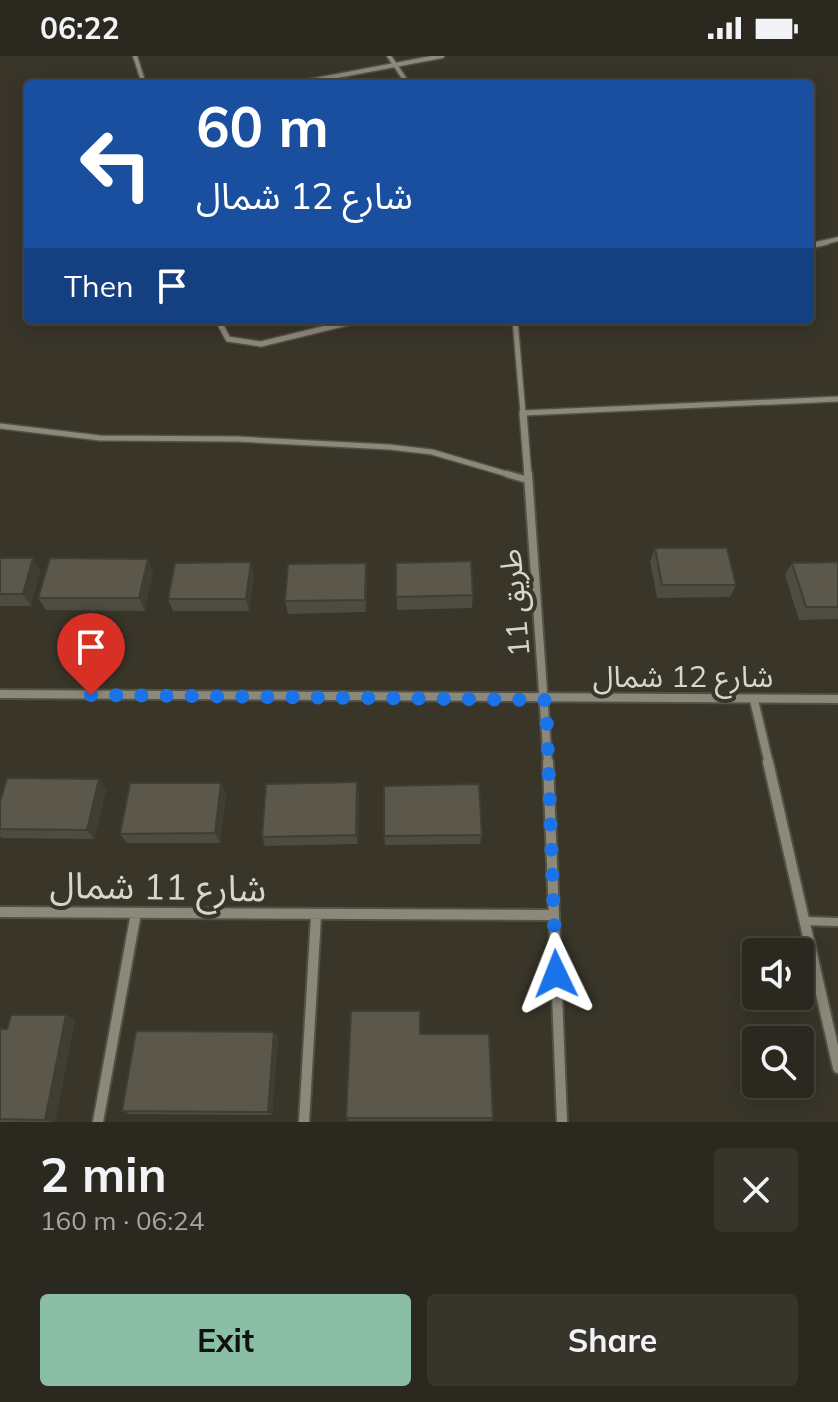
<!DOCTYPE html>
<meta charset="utf-8">
<style>
:root{--surface:#2b281f;--page:#37342c;--text:#f1f3f6;--muted:#a6a6a4;--line:#47443d;--accent:#8abfa5}
body{margin:0;font-family:Mulish,"Noto Sans Arabic",sans-serif;background:var(--page);color:var(--text);height:100vh;display:flex;flex-direction:column;font-size:30px;white-space:nowrap}
*{box-sizing:border-box;margin:0}
p{font-size:26px;color:var(--muted)}
.icon{flex:none;width:44px;height:44px;fill:none;stroke:currentColor;stroke-width:2;stroke-linecap:round;stroke-linejoin:round}
.map{position:relative;height:1066px;overflow:hidden}
.sheet{display:flex;flex-direction:column;background:var(--surface);flex:1}
.sheet>*{flex:none}
.hud{position:absolute;left:24px;top:24px;width:790px;height:244px;border-radius:8px;box-shadow:0 4px 20px #0003,0 0 0 2px var(--line);background:#1a4fa0;color:#fff;overflow:hidden}
.controls{position:absolute;left:742px;top:882px;display:grid;gap:16px}
.controls a{display:grid;place-items:center;width:72px;height:72px;border-radius:8px;background:var(--surface);box-shadow:0 4px 20px #0003,0 0 0 2px var(--line);font-size:40px}
.pin{position:absolute;display:grid;place-items:center;width:68px;height:68px;color:#fff;margin:-82px -34px;border-radius:50% 50% 50% 0;rotate:-45deg;box-shadow:0 0 8px #0007}
.pin .icon{rotate:45deg}
.me{position:absolute;width:88px;margin:-44px;rotate:358deg;stroke-linejoin:round;filter:drop-shadow(0 0 6px #0008)}
.turn{display:flex;align-items:center;gap:28px;height:168px;padding:0 40px;font-size:36px}
.turn .icon{width:104px;height:104px;stroke-width:2.5}
.turn b{display:block;font-size:56px;line-height:68px}
.then{display:flex;align-items:center;height:76px;padding:0 40px;background:#0003;gap:16px;font-size:30px}
.round{display:grid;place-items:center;flex:none;width:84px;height:84px;border-radius:8px;background:var(--page)}
.headline{display:flex;align-items:center;justify-content:space-between;height:136px;padding:0 40px}
h1{font-size:48px;font-weight:700;line-height:60px}
.button{display:flex;gap:16px;margin-top:auto;padding:16px 40px}
.button a{flex:1;height:92px;border-radius:8px;background:var(--accent);color:#111;font-size:32px;font-weight:700;line-height:92px;text-align:center}
.button a+a{background:var(--page);color:var(--text)}
.status{display:flex;justify-content:space-between;align-items:center;height:56px;padding:0 40px;background:var(--surface);direction:ltr}
.status svg{height:22px;fill:currentColor}
.map>svg:first-child{display:block}
.lines{fill:none;stroke-linecap:round;stroke-linejoin:round}
.lane-far3-casing{stroke:#535146;stroke-width:7}
.lane-far2-casing{stroke:#535146;stroke-width:8}
.lane-far1-casing{stroke:#535146;stroke-width:10}
.lane-casing{stroke:#535146;stroke-width:12}
.street-far2-casing{stroke:#535146;stroke-width:10}
.street-far1-casing{stroke:#535146;stroke-width:12}
.street-casing{stroke:#535146;stroke-width:14}
.lane-far3{stroke:#8c887a;stroke-width:4}
.lane-far2{stroke:#8c887a;stroke-width:5}
.lane-far1{stroke:#8c887a;stroke-width:6}
.lane{stroke:#8c887a;stroke-width:8}
.street-far2{stroke:#8c887a;stroke-width:7}
.street-far1{stroke:#8c887a;stroke-width:8}
.street{stroke:#8c887a;stroke-width:10}
.wall{fill:#4e4b40}
.shaded-wall{fill:#403d34}
.building{fill:#5b574a;stroke:#403d34;stroke-width:2}
.route{stroke:#1a73e8;stroke-width:14;stroke-dasharray:0 25.2}
.labels{text-anchor:middle;dominant-baseline:central;stroke-width:8;stroke-linejoin:round;paint-order:stroke}
.street-label{font-size:30px;fill:#d7d5ce;stroke:#393529}
.near-street-label{font-size:36px;fill:#d7d5ce;stroke:#393529}
</style>
<div class="status"><b>06:22</b><svg viewBox="0 0 49 12"><path d="M0 12V9h3v3zM5 12V6h3v6zM10 12V3h3v9zM15 12V0h3v12zM26 1h20v11H26zM47 4h2v5h-2z"/></svg></div>
<div class="map">
<svg width="838" height="1066" viewBox="0 0 838 1066">
<rect width="100%" height="100%" fill="#393529"/>
<g class="lines">
<g class="lane-far3-casing">
<path id="lane-far3" d="M135 0 144 28
M389 0 408 28
M295 28 442 0
M819 188 838 183"/>
</g>
<g class="lane-far2-casing">
<path id="lane-far2" d="M810 190 827 186
M218 264 228 283 261 288 359 264
M515 264 523 357 838 343
M0 370 100 382 237 383 389 391 432 396 514 420"/>
</g>
<g class="lane-far1-casing">
<path id="lane-far1" d="M507 418 528 424"/>
</g>
<g class="lane-casing">
<path id="lane" d="M805 865 838 866"/>
</g>
<g class="street-far2-casing">
<path id="street-far2" d="M523 357 528 420"/>
</g>
<g class="street-far1-casing">
<path id="street-far1" d="M528 418 548 708
M0 638 838 643
M754 644 769 708"/>
</g>
<g class="street-casing">
<path id="street" d="M548 706 562 1066
M768 706 838 1012
M0 856 553 859
M98 1066 136 857
M304 1066 316 860"/>
</g>
<use href="#lane-far3" class="lane-far3"/>
<use href="#lane-far2" class="lane-far2"/>
<use href="#lane-far1" class="lane-far1"/>
<use href="#lane" class="lane"/>
<use href="#street-far2" class="street-far2"/>
<use href="#street-far1" class="street-far1"/>
<use href="#street" class="street"/>
</g>
<path class="wall" d="M655 492 736 529 730 541 657 542 650 505Z
M0 502H33L40 515 31 550H0Z
M838 506V563L799 564 785 519 792 507Z
M396 507 473 539 472 552 397 554Z
M153 516 145 555 46 554 38 542Z
M254 519 249 555H173L168 543Z
M367 520 366 556 288 558 285 545Z
M99 723 106 733 94 783 2 782 0 780V746Z
M221 727 226 737 220 787H127L120 778Z
M359 736 358 788 265 790 262 781Z
M482 779 480 788 385 789 384 780Z
M66 959 75 964 55 1066H0V973H7Z
M274 976 278 981 272 1059 130 1058 122 1055Z
M420 978 493 1062 491 1065H348L346 1062Z"/>
<path class="shaded-wall" d="M33 502 40 515 31 550 23 538Z
M148 503 153 516 145 555 139 542Z
M251 506 254 519 249 555 246 543Z
M366 507 367 520 366 556 365 544Z
M99 723 106 733 94 783 87 774Z
M357 726 359 736 358 788 356 779Z
M221 727 226 737 220 787 215 777Z
M66 959 75 964 55 1066H53L45 1064Z
M274 976 278 981 272 1059 268 1056Z"/>
<path class="building" d="M655 492H727L736 529H662Z
M0 502H33L23 538H0Z
M50 502 148 503 139 542H38Z
M471 505 473 539 396 541V507Z
M251 506 246 543H168L175 507Z
M838 506V551H806L792 507Z
M366 507 365 544 285 545 288 508Z
M7 722 99 723 87 774 0 773V746Z
M357 726 356 779 262 781 266 728Z
M130 727H221L215 777 120 778Z
M479 728 482 779 384 780V730Z
M351 955H420V978H489L493 1062H346Z
M11 959H66L45 1064 0 1063V973H7Z
M136 975 274 976 268 1056 122 1055Z"/>
<g class="lines">
<path class="route" d="M91 639 546 644 556 918"/>
</g>
<g class="labels">
<g class="street-label">
<text transform="translate(514 547) rotate(-95)">طريق 11</text>
<text x="683" y="620">شارع 12 شمال</text>
</g>
<g class="near-street-label">
<text transform="translate(158 830) rotate(1)">شارع 11 شمال</text>
</g>
</g>
</svg>
<div class="controls">
<a><svg class="icon" aria-label="sound" viewBox="0 0 24 24"><path d="M4 9h4l5-4v14l-5-4H4zM17 9q2 3 0 6"/></svg></a>
<a><svg class="icon" aria-label="search" viewBox="0 0 24 24"><circle cx="10" cy="10" r="6"/><path d="M15 15l6 6"/></svg></a>
</div>
<div class="pin" style="left:91px;top:639px;background:#d93025"><svg class="icon" aria-label="arrive" viewBox="0 0 24 24"><path d="M6 21V4h12l-3 4 3 4H6"/></svg></div>
<svg class="me" style="left:556px;top:918px" viewBox="-20 -20 40 40"><path d="M0-17L14 15 0 8-14 15z" fill="#1a73e8" stroke="#fff" stroke-width="4"/></svg>
<div class="hud">
<div class="turn"><svg class="icon" aria-label="left" viewBox="0 0 24 24"><path d="M17 20v-9H6M10 6l-5 5 5 5"/></svg><div><b>60 m</b>شارع 12 شمال</div></div>
<div class="then">Then<svg class="icon" aria-label="arrive" viewBox="0 0 24 24"><path d="M6 21V4h12l-3 4 3 4H6"/></svg></div>
</div>
</div>
<section class="sheet">
<div class="headline"><div><h1>2 min</h1><p>160 m · 06:24</p></div><a class="round"><svg class="icon" aria-label="close" viewBox="0 0 24 24"><path d="M6 6l12 12M18 6L6 18"/></svg></a></div>
<div class="button"><a>Exit</a><a>Share</a></div>
</section>
